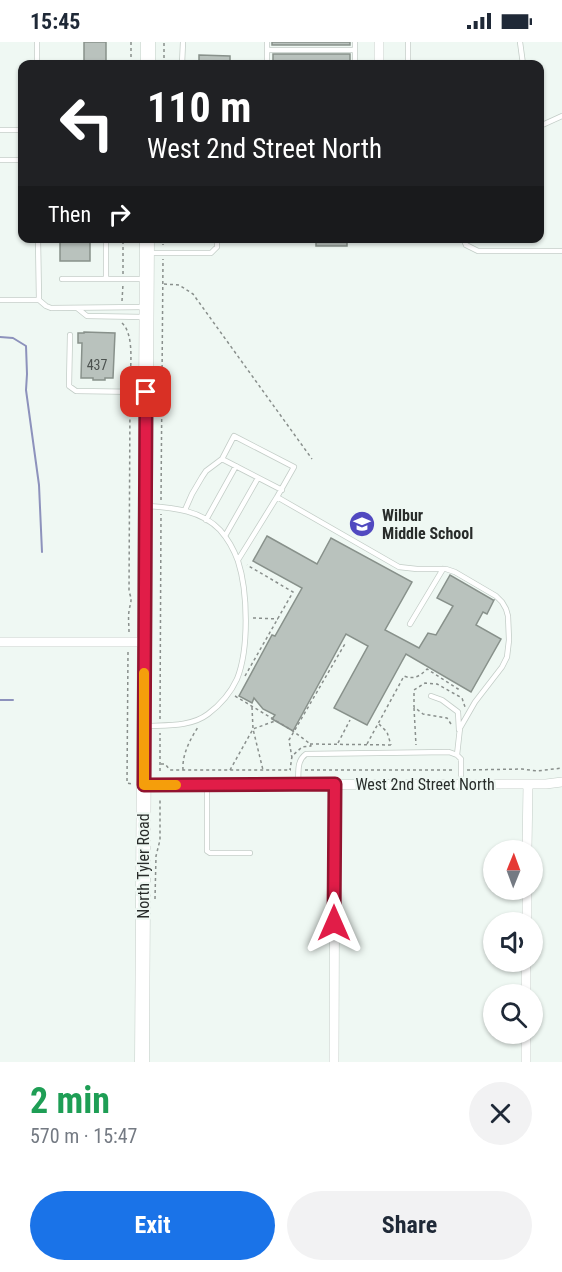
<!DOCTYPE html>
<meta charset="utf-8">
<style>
:root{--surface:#fff;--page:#f2f2f3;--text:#1f2937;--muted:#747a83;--accent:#1a73e8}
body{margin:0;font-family:"Roboto Condensed",sans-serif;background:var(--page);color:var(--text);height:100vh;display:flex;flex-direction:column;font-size:22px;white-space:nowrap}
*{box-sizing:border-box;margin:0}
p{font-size:20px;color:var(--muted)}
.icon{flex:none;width:33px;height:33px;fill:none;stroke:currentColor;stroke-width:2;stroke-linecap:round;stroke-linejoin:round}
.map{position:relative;height:1020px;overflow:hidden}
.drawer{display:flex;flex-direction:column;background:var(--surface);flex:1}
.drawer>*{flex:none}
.top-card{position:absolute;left:18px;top:18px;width:526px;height:183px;border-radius:12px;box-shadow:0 2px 4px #0004;background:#202124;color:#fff;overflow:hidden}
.needle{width:39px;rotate:1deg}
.fabs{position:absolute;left:483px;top:798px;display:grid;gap:12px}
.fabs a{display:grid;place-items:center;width:60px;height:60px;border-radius:50%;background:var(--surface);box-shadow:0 2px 4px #0004;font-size:30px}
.pin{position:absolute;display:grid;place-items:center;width:51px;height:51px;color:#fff;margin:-26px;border-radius:12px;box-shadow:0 3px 9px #0006}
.me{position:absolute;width:66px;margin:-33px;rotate:0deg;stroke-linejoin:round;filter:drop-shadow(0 0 4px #0008)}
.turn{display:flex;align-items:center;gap:21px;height:126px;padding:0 30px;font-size:27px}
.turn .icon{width:78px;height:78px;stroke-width:2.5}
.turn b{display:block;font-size:42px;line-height:51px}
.then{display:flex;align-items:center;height:57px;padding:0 30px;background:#0003;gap:12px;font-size:22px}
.round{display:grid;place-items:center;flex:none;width:63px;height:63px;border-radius:32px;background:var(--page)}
.overview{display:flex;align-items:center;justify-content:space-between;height:102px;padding:0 30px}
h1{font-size:36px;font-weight:700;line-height:45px;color:#1e9e55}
.button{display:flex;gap:12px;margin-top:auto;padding:12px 30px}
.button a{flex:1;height:69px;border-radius:36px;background:var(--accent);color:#fff;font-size:24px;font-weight:700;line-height:69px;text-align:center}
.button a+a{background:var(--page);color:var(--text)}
.status{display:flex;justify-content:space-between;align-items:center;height:42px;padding:0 30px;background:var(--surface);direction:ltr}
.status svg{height:16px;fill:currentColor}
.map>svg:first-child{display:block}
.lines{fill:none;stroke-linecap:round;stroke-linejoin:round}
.stream{stroke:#8d92bc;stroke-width:2}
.building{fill:#b9c2bd;stroke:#88918b;stroke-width:1.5}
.lane-casing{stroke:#c3cdc7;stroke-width:6}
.street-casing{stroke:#c3cdc7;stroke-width:10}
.secondary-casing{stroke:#c3cdc7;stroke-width:15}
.path{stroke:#898f8c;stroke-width:1.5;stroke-dasharray:3 3;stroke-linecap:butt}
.lane{stroke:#fff;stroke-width:4.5}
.street{stroke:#fff;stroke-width:9}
.secondary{stroke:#fff;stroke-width:14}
.route-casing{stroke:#92132f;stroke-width:15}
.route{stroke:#e11d48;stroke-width:10}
.slow{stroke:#f59e0b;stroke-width:10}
.labels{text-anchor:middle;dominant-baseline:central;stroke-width:4.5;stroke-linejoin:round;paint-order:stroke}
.number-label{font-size:14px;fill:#4c524f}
.poi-label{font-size:16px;font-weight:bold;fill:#282c2a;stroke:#eff8f3;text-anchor:start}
.street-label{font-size:16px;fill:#282c2a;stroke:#eff8f3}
</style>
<div class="status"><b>15:45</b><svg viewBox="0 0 49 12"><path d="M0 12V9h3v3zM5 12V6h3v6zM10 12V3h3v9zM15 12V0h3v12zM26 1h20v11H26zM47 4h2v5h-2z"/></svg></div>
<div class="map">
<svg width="562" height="1020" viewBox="0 0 562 1020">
<rect width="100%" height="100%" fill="#eff8f3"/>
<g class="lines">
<path class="stream" d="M0 295 13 296 26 304 27 332 26 348 39 443 42 510
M0 658H13"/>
</g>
<path class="building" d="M84 0H106V21L84 20Z
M272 0H350V3H272Z
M273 12H350V22H273Z
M199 13 230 14V22H199Z
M60 196H90V219H60Z
M316 196H347V204H316Z
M84 290 115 291 113 336H105V338H93V336H81L82 301H78V291H84Z
M267 494 317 522 331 496 412 540 385 588 419 606 428 591 436 593 453 564 437 556 450 533 493 558H494L487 572 483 570 476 583 501 597 471 650 406 612 367 683 334 666 368 604 346 592 293 689 272 677 275 673 263 667 254 656 252 661 239 654 272 593 275 594 302 546 253 519Z"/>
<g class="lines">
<g class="lane-casing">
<path id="lane" d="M37 0V22
M355 0V22
M520 0 523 22
M267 8H355
M182 22 183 0
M267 22V0
M408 22V0
M540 84 562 74
M0 88H22
M0 118H22
M106 196V237H144
M463 196 466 203 478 209H562
M150 211H211L217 205V196
M62 237H106
M0 258H39L38 196
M39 258 46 264 51 266 145 265
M77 266 87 274 144 275
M70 293 69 344 76 349 143 350
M222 417 282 448
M185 468 192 452 202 435 206 429 222 417 234 394 294 425 277 455
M206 478 236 424
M225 494 258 436
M238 518 277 455 399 525 417 527H446L455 530 496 554 502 560 506 567 508 574 509 598 507 615 502 625 475 660 460 686 457 713
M410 582 443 527
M431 654 442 658 458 670 459 688
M146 684C166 683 191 685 208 672 220 663 231 650 237 637 249 607 248 550 238 519 234 508 228 497 220 488 201 468 174 466 148 464
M298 742C299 731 296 719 306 712L449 710 457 713 461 717V742
M207 743V809L210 811H250"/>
</g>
<g class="street-casing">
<path id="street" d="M379 22V0
M0 600H144
M144 743 546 742 562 740
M527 808 528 742
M527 880V848
M526 952V920
M334 1020 335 742
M526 1020V992"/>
</g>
<g class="secondary-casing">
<path id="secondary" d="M148 22V0
M142 1020 147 196"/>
</g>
<path class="path" d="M131 0V22
M164 22V0
M163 196V203
M123 232V196
M164 242 179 243 193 252 312 417
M122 259 123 242
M122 281C135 293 130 326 130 343
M161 458 163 217
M253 576 278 577
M129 590C129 583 128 576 129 569 130 561 133 559 129 550L130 357
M128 610 127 741 132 742
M245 634 293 550 247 523
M235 654 293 689 309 701 311 704 302 705 292 714 290 728
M252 665 253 687 263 728
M414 666 416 703
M160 677 161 472
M379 682 387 690 391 703
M451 682 447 676 423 672 414 665V648L425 641 437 642 462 656 465 665
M338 701 350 678
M310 702 393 703
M367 702 404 634C414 638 420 634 427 627L458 647 460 644
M292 716 289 698 346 600
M161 722H165L170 728H291
M183 728C182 712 190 698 198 685
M230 728 253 687 275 679
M305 728H453
M467 728 522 727 537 729 562 726
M160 729V691
M155 857 156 814 160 798V756"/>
<use href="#lane" class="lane"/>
<use href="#street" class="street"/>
<use href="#secondary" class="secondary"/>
</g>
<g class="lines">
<g class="route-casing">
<path id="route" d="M146 350 144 743 335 742 334 881"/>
</g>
<use href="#route" class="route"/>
<path class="slow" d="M144 631V743H176"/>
</g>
<defs>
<g id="school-disc" transform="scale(1.35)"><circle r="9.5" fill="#5149c0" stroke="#eff8f3"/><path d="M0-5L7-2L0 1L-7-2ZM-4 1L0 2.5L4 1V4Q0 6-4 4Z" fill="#fff"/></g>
</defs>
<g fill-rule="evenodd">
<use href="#school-disc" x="362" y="482"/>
</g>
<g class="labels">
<g class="number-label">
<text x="97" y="323">437</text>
</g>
<g class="poi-label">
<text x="382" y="473">Wilbur<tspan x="382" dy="18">Middle School</tspan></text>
</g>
<g class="street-label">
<text x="425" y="742">West 2nd Street North</text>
<text transform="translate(143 824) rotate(-90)">North Tyler Road</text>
</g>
</g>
</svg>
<div class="fabs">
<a><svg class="needle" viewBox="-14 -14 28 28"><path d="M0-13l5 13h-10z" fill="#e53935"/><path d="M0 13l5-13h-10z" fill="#747a83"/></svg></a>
<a><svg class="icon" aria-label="sound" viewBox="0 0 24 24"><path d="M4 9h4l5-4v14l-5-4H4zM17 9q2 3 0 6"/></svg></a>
<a><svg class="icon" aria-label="search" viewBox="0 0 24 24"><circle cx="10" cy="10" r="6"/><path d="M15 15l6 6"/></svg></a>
</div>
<div class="pin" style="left:146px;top:350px;background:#d93025"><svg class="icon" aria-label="arrive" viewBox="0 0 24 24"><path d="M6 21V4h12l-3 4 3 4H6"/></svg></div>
<svg class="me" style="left:334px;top:881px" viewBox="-20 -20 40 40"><path d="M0-17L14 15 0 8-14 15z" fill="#e11d48" stroke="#fff" stroke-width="4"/></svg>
<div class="top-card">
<div class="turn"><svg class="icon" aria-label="left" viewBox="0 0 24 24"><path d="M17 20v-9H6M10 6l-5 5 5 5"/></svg><div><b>110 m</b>West 2nd Street North</div></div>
<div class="then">Then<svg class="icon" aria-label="right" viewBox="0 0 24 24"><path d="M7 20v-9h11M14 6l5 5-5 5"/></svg></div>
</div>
</div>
<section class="drawer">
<div class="overview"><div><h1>2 min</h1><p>570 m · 15:47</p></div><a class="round"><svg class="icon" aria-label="close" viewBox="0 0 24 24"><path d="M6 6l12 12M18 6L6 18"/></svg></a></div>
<div class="button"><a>Exit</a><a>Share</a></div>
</section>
